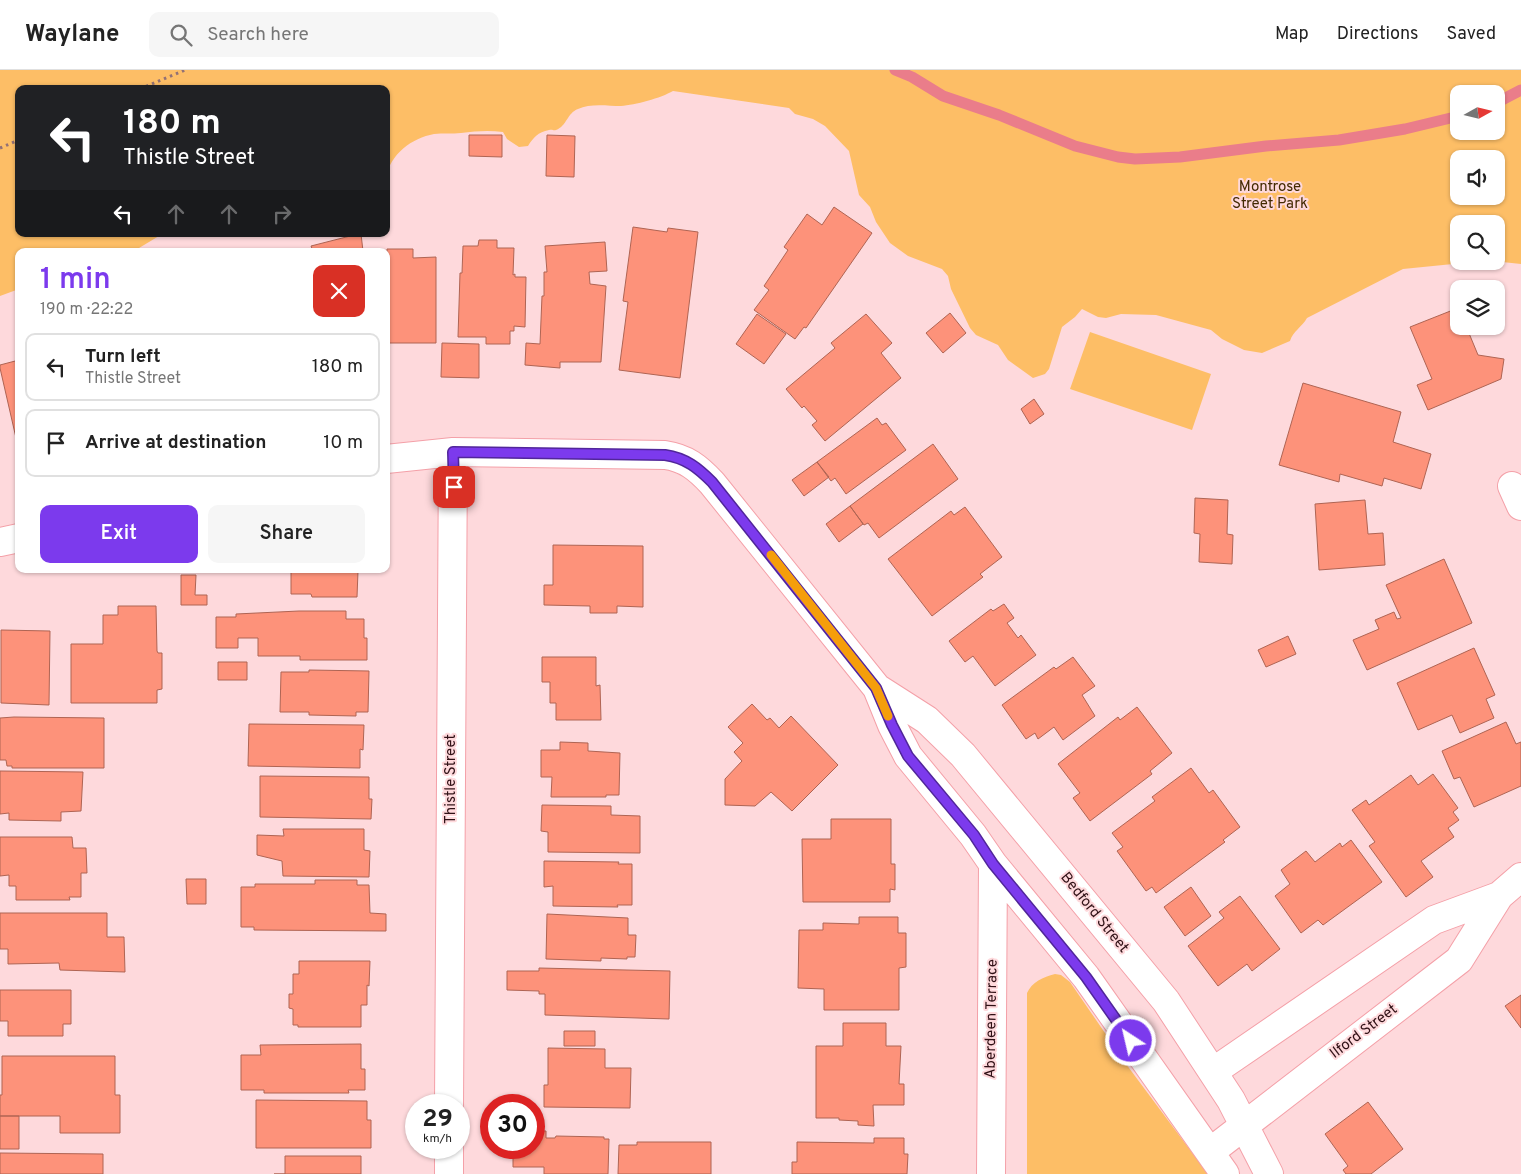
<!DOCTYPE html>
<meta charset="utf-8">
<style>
:root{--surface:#fff;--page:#f6f6f6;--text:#222;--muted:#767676;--line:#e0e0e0;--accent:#7c3aed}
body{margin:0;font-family:Overpass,sans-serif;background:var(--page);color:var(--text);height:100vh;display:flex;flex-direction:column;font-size:19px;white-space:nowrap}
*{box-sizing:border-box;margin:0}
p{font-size:16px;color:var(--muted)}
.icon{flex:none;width:28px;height:28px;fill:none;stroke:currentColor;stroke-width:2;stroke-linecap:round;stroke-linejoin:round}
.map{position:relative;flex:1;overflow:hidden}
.drawer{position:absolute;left:15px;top:178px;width:375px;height:325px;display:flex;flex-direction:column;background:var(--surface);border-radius:10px;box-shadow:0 1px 4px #0004}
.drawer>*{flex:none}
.top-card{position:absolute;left:15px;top:15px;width:375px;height:152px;border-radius:10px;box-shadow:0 1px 4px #0004;background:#202124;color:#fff;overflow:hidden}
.needle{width:32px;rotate:82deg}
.buttons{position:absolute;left:1450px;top:15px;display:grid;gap:10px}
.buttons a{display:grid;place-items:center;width:55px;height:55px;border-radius:10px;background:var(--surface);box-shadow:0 1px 4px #0004;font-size:25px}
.speed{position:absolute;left:405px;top:1024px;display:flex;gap:10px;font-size:25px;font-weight:700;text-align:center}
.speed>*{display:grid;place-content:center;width:65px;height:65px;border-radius:50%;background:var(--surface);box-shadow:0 1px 4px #0004;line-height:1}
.speed small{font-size:12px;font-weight:400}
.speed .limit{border:8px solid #d22;background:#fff;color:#111}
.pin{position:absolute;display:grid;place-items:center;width:42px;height:42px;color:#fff;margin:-21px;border-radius:10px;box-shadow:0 2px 8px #0006}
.me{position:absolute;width:55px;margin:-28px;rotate:325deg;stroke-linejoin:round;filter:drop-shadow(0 0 4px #0008)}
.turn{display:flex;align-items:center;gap:18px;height:105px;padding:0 25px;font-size:22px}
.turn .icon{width:65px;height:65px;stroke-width:2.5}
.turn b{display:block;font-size:35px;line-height:42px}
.lanes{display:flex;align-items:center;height:48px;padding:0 25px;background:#0003;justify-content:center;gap:25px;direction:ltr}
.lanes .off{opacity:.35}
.round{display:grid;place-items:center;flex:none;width:52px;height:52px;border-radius:10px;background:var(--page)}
.overview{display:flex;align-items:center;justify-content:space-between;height:85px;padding:0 25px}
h1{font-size:30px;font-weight:600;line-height:38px;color:var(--accent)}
.action{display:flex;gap:10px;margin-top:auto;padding:10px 25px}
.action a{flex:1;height:58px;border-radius:10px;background:var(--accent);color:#fff;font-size:20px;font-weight:600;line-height:58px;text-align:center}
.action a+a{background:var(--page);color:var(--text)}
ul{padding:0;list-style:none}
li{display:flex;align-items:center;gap:15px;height:68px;margin:0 10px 8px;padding:0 15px;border:2px solid var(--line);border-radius:10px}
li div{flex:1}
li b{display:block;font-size:19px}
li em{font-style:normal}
header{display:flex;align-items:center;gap:30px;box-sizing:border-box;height:70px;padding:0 25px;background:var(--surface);border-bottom:1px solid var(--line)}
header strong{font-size:24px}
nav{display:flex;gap:28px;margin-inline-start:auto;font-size:18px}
.search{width:350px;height:45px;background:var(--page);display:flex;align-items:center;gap:12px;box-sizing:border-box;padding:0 18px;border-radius:10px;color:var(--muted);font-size:19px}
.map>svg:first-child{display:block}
.green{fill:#fdbe66;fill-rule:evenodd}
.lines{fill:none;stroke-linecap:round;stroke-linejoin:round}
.stream{stroke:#ea7d8a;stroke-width:11}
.building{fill:#fd927a;stroke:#af6453}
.street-casing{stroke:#f4a0a8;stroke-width:30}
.path{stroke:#937175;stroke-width:3;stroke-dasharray:2.5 4;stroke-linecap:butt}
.street{stroke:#fff;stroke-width:28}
.route-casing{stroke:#51269a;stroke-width:12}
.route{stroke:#7c3aed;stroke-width:9}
.slow{stroke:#f59e0b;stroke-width:9}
.labels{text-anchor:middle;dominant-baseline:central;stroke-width:4;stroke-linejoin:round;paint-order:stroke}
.park-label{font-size:15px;fill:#432a00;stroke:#fed9dc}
.street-label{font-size:15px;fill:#301116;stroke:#fed9dc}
</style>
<header>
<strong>Waylane</strong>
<div class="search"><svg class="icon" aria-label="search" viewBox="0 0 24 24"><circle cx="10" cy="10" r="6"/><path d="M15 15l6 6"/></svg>Search here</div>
<nav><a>Map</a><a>Directions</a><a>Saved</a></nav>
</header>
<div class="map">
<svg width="1521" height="1104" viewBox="0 0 1521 1104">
<rect width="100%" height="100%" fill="#fed9dc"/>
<path class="green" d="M0 0H1521V194L1493 191H1496V154H1459V191H1483L1403 199 1307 248C1302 257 1293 261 1290 271L1262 283 1244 280 1222 269 1211 260 1156 245 1121 244 1106 248 1098 247 1082 239 1075 247 1062 257 1049 299 1045 304 1033 308 1008 290 998 275 976 265 970 258 951 219 948 206 942 199 908 186 890 173 876 152 870 137 859 125 849 81 825 56 813 49 795 44 789 38 673 21C661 28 635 35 621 36 608 36 590 33 578 39 567 43 567 56 556 60 553 61 553 59 549 60 538 62 533 68 528 76L519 77 507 69 503 62C489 60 476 61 461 63 452 64 443 63 434 64 412 68 390 84 386 108V19H19V164H166L159 166 134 181H19V219L0 226ZM1459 24H1496V61H1459ZM1459 89H1496V126H1459Z
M1090 262 1211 304 1192 360 1070 319Z
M1055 904 1061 905 1070 912 1129 998 1208 1104H1027V923C1032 912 1043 907 1055 904Z"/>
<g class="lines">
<path class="stream" d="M895 0 912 7 943 26 999 45 1075 76 1118 87 1135 89 1180 87 1266 76 1339 70 1405 59 1459 46
M1496 33 1521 20"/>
</g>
<path class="building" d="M469 65H502V87L469 86Z
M547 65 575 66 574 107 546 106Z
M834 137 872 163 806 258 804 257 795 269 754 240 769 220 764 216 788 180 784 177 807 144 822 155Z
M633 157 667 162 668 158 698 162 680 308 619 300 628 232 623 231Z
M358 164H361L363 181H313L311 176Z
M479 170H497V178H514L513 205 515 204V207H526L525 257 514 256V261H510V274H486V267H458L460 203H462L463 176H478Z
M605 172 607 201 589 202 590 214 606 216 601 292H560V298L525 295 526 273 540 274 542 226H544V202H547L545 176Z
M387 179H413V188L436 187V273H386Z
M1458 238 1459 256H1466L1478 285 1504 289 1501 309 1428 340 1417 315 1432 309 1410 257Z
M950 243 966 263 943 283 926 263Z
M757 244 786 264 764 294 736 274Z
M866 244 892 273 881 283 901 308 825 371 812 355 817 351 804 336 802 338 786 319 835 278 831 273Z
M442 273 479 274V308L441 307Z
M19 290V381L0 298V295Z
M1303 313 1401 342 1393 372 1431 384 1421 419 1384 408 1382 416 1340 404 1339 412 1279 395Z
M1034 329 1044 344 1030 354 1021 339Z
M877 348 882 355 886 353 906 380 846 424 835 408 831 411 817 392Z
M933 374 958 409 879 468 868 453 864 455 850 436Z
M817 392 829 407 804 426 792 410Z
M1195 428 1228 430 1227 464 1233 465 1232 494 1199 492 1200 464 1194 463Z
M1365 430 1368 464 1383 463 1385 495 1319 500 1315 434Z
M850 436 863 454 839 472 826 454Z
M965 437 1002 487 980 504 983 507 932 546 888 489 951 441 954 445Z
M553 475 643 476V537L617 536V543H590V536L544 535V515H553Z
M1444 489 1472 553 1367 600 1353 570 1379 559 1375 550 1394 542 1397 549 1401 548 1386 515Z
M291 499H368V501H358L357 527H312L311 524H291Z
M181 505H196L195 525H207V535H181Z
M1004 534 1014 548 1007 553 1018 568 1021 565 1036 585 995 616 973 586 965 592 949 571 991 539 993 541Z
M118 536H156L157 581 158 583H162V619L157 620V633H71V574H103V545H118Z
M299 541H346V549H364V568H367V590H300V586H258V568H238V578H216V547H236V544Z
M1 560 50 561 49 635 1 633Z
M1288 566 1296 584 1266 597 1258 580Z
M1474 578 1495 625 1486 629 1494 648 1460 663 1452 645 1418 660 1397 613Z
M542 587H596V616L600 615 601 650H556V633H550V612H542Z
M1073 587 1095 616 1082 625 1095 646 1063 670 1054 657 1038 669 1035 663 1026 669 1002 635 1054 597 1056 599Z
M218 592H247V610H218Z
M309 600 369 601 368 642H356V646L309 645V642H280L281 602H309Z
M752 634 767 650 770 648 779 658 791 646 838 695 792 741 771 722 755 736 725 735V709L742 691 734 682 743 673 728 657Z
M1137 637 1172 683 1150 701 1152 704 1090 751 1073 728 1080 723 1058 694 1118 647 1120 650Z
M14 647 104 648V698H12V696H7L6 690H0V648Z
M1506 652 1516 674 1521 672V716L1474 737 1460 707 1454 709 1442 681Z
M249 654 364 655 363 680 360 679V698L248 696Z
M560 672 588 673V681L620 683 619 725H606V727H551L552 707H541V680H560Z
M1191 698 1209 723 1213 720 1240 757 1223 770 1225 772 1156 823 1152 817 1146 821 1117 781 1123 777 1112 763 1155 731 1152 727Z
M0 701 83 702 81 741 61 742V751L9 750V743L0 744Z
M1433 704 1458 738 1453 742 1459 750 1448 758 1454 767 1421 791 1433 807 1406 827 1369 776 1375 772 1352 740 1366 730 1369 735 1411 705 1418 715Z
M260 706 369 707V729H372L371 749 260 747Z
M542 735 611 736V745L640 746V783L548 782V762L541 761Z
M831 749H891V794H895V820L890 819V832H803L802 769H831Z
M283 759H364V780L370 781 369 807 283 806 282 791 257 785V765L284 766Z
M0 767H72L73 778H86L87 803H81V827H69L70 830H16V816H9V805L0 806Z
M1351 770 1382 812 1323 855 1318 850 1301 863 1275 826 1290 814 1281 800 1306 781 1315 792 1340 773 1342 777Z
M544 791 619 792 618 794H632V835H617L618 837 553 836V816L544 817Z
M186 809H206V834H187Z
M315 810H357V815H369L370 843 386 844V861L254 860V857H241V817H255V814H315Z
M1191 817 1211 846 1185 866 1164 837Z
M1240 826 1280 879 1252 901 1247 894 1218 916 1188 876 1224 848 1219 842Z
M0 843H107V867H124L125 902 60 900 59 893 8 894V879H0Z
M547 844 628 848V865H636L635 887H627V889L601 888V891L546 889Z
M859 847H898V863H906V897L899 898V940H824V919L798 918 799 860H823V853L859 854Z
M299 891H370L369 916 367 915V935H361V957H298V955H293V939L289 938V924H293V904H299Z
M539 898 670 901 669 949 545 945V924H539V921L507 920V901H539Z
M0 920H71V954H63V966H8V951H0Z
M1521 925V958L1505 936Z
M843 953H886V976H901L899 1014H904V1035H873L874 1056 858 1055V1051L839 1050V1048H816V976H843Z
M564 961H595V976H564Z
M361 974V999H365V1020H348L349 1023H264V1020H241V985H261L260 975Z
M548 978 605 979V998H631L630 1038 544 1037V1015H548Z
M2 986H115V1025H120V1063H60V1046H0V1025H2Z
M256 1030 367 1031V1050H371V1078H256Z
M1368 1032 1403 1079 1371 1104H1346L1343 1100 1348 1096 1325 1064Z
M0 1046H19V1079H0Z
M534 1061H546V1068H555L556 1066 604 1067V1069H609L608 1104H544V1097H513V1078H534Z
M874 1068H904V1084H908L907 1104H792V1092H797V1072L874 1073Z
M637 1072H711V1104H618L619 1075H637Z
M0 1083 103 1084V1104H0Z
M285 1086H361V1104H274H285Z"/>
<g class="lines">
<g class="street-casing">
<path id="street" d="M386 389 453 382 665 385C686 388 698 398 712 413L877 618 892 655 908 686 973 765 993 794 1086 907 1225 1104
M1512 416 1521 436
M0 472 19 468
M877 618 927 650 963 685 1166 931 1231 1030 1269 1104
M1214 1001 1434 850 1499 826
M449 1035 453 382
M1210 1082 1459 890 1499 826 1521 807
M449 1104V1078
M991 1104 993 794"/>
</g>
<path class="path" d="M140 19 185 0
M0 78 19 70"/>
<use href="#street" class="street"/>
</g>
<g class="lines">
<g class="route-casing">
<path id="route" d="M454 417 453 382 665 385C686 388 698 398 712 412L876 618 892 655 908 686 974 765 993 794 1086 907 1131 971"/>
</g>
<use href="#route" class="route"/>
<path class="slow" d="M771 485 876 618 888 646"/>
</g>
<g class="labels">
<g class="park-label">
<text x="1270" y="117">Montrose<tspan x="1270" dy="17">Street Park</tspan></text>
</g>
<g class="street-label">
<text transform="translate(451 709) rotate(-90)">Thistle Street</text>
<text transform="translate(1094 843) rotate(51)">Bedford Street</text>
<text transform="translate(992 949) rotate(-89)">Aberdeen Terrace</text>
<text transform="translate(1364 962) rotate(-37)">Ilford Street</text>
</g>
</g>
</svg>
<div class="buttons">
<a><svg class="needle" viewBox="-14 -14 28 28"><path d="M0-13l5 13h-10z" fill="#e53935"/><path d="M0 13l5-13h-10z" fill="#767676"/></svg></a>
<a><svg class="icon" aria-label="sound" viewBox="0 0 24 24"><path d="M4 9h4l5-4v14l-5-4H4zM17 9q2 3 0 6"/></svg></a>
<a><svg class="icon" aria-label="search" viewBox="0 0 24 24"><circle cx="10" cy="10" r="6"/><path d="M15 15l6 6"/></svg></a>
<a><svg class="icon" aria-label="layers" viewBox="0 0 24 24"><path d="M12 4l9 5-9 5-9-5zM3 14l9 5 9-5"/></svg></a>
</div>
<div class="speed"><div>29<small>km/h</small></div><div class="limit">30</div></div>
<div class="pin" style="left:454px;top:417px;background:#d93025"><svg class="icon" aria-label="arrive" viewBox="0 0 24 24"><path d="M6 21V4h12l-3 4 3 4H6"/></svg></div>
<svg class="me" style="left:1131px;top:971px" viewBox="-20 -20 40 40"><circle r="17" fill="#7c3aed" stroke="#fff" stroke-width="3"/><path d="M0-11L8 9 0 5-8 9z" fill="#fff"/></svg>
<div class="top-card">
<div class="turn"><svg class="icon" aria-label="left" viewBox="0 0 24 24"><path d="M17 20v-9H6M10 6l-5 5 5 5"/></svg><div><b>180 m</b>Thistle Street</div></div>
<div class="lanes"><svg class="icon" aria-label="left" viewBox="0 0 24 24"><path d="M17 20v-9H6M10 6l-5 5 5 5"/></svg><svg class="icon off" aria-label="ahead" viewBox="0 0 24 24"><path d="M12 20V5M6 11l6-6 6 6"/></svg><svg class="icon off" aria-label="ahead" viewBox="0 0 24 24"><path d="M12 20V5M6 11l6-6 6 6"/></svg><svg class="icon off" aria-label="right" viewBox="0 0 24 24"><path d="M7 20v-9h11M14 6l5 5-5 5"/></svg></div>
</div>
<section class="drawer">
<div class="overview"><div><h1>1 min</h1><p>190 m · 22:22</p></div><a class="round" style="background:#d93025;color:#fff"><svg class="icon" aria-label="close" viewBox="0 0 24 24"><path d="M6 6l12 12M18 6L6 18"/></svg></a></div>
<ul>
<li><svg class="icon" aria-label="left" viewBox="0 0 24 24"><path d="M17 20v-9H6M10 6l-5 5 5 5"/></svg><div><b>Turn left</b><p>Thistle Street</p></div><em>180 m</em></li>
<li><svg class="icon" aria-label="arrive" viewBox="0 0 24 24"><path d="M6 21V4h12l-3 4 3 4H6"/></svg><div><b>Arrive at destination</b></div><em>10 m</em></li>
</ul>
<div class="action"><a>Exit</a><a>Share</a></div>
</section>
</div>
